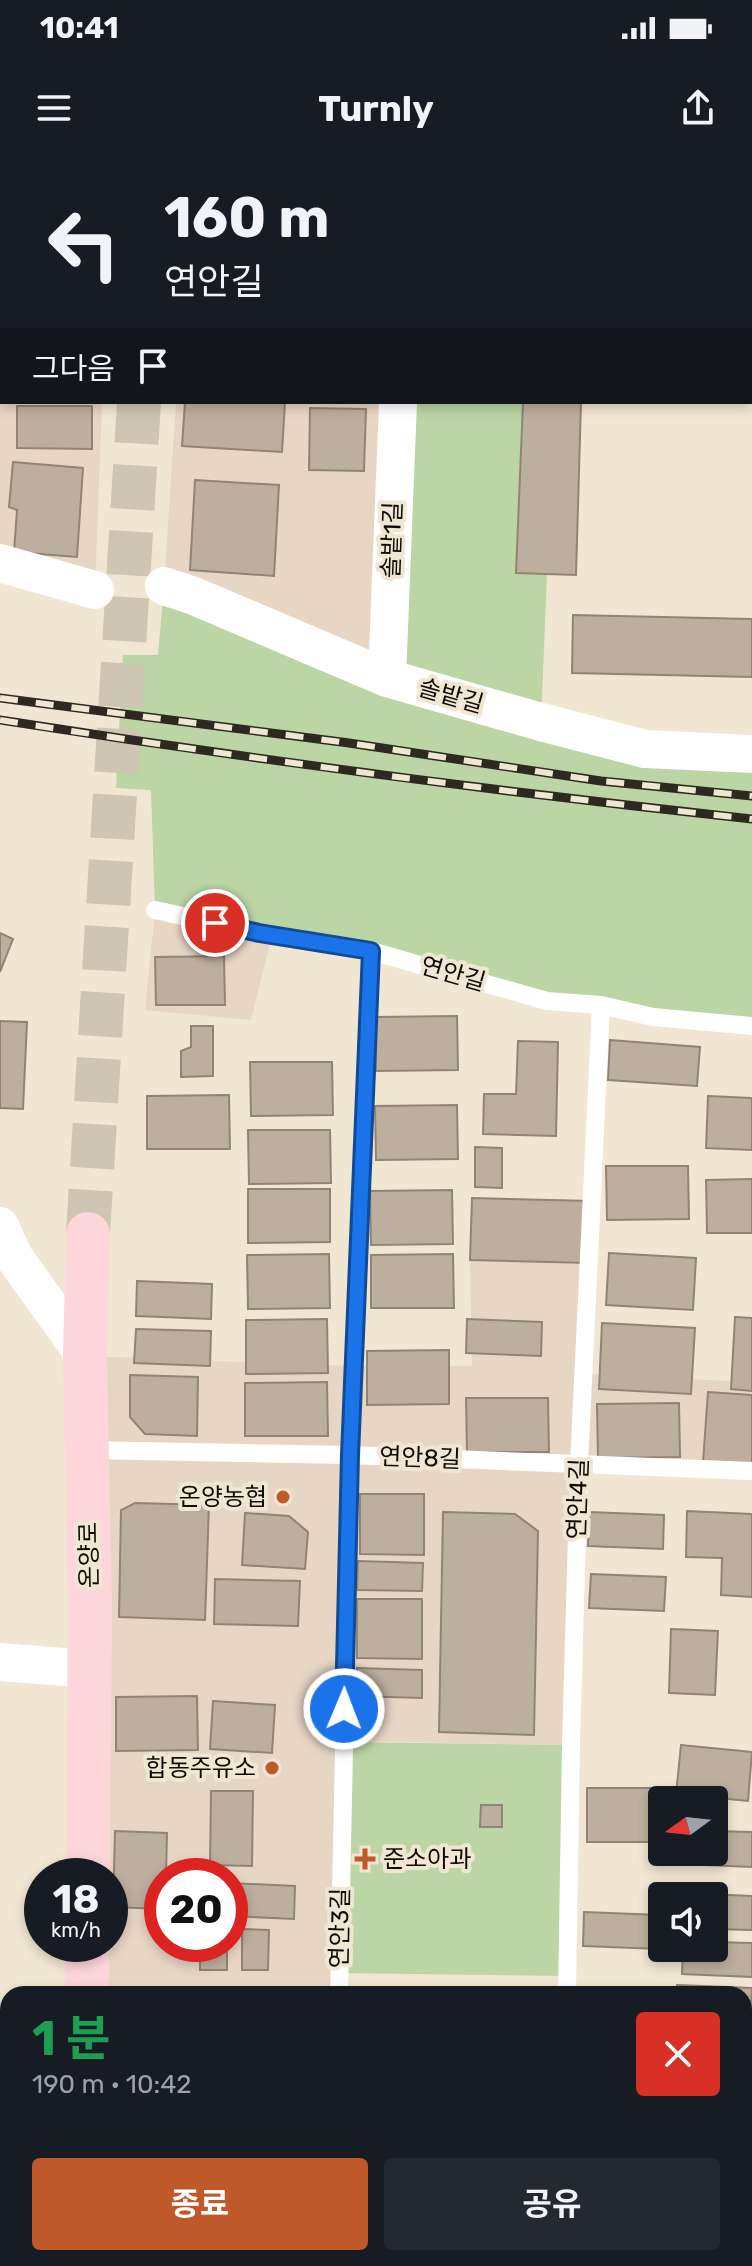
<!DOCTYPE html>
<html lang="ko">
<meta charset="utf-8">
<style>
:root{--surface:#171b24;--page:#242831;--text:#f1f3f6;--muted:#9ea1a6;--accent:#bf5929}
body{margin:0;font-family:Rubik,"Noto Sans KR",sans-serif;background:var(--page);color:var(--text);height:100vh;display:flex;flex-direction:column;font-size:30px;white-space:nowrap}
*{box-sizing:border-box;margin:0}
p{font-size:26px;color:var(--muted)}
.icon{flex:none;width:44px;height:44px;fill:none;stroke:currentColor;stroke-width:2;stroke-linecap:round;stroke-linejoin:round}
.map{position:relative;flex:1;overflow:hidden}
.drawer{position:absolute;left:0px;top:1826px;width:752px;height:280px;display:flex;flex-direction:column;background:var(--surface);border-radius:24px 24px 0 0;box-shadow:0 4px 12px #0003}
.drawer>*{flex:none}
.top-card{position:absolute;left:0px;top:0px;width:752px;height:244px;box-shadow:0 4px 12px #0003;background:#171b24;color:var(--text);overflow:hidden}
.needle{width:52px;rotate:255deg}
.controls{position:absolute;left:648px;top:1626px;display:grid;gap:16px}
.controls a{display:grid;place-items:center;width:80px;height:80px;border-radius:8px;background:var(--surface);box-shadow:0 4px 12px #0003;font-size:40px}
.speed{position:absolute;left:24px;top:1698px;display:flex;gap:16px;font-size:40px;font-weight:700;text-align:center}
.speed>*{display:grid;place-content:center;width:104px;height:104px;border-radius:50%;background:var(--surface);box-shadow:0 4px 12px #0003;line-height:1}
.speed small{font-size:20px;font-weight:400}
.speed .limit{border:12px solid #d22;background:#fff;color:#111}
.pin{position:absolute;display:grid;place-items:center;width:68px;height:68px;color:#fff;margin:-34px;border:4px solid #fff;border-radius:50%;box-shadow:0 2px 8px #0007}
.me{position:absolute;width:88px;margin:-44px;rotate:1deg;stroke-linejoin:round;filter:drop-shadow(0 0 6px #0008)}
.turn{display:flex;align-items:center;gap:28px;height:168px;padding:0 32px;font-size:36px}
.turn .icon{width:104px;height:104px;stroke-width:2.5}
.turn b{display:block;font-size:56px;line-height:68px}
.then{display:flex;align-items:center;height:76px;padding:0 32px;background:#0003;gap:16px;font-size:30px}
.round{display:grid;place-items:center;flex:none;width:84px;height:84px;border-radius:8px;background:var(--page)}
.overview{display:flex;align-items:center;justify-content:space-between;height:136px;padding:0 32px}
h1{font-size:48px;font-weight:700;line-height:60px;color:#1e9e55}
.action{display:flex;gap:16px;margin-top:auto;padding:16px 32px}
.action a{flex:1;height:92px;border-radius:8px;background:var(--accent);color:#fff;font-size:32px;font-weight:700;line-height:92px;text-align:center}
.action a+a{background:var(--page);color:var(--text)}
.status{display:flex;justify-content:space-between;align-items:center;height:56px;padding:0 40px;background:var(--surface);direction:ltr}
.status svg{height:22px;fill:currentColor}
header{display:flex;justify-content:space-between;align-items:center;height:104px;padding:0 32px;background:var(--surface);font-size:36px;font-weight:700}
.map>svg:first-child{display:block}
.commercial{fill:#e8d6c5;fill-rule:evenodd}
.green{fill:#bbd5a5}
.building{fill:#bdaf9e;stroke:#918474;stroke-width:2}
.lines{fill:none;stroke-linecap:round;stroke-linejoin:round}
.secondary-tunnel{stroke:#cec5b3;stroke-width:44;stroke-dasharray:44 22;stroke-linecap:butt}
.lane{stroke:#fff;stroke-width:18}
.street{stroke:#fff;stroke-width:38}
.secondary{stroke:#fcd6da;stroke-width:44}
.rail-casing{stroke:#2d2921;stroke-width:9}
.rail{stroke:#f0e6d2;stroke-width:6;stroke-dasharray:18;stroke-linecap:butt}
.route-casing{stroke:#114b97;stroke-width:20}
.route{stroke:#1a73e8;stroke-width:14}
.poi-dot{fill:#bf5929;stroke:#f0e6d2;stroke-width:3}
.labels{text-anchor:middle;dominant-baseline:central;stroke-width:8;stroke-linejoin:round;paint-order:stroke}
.street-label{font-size:24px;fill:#0e0b05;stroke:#f0e6d2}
.poi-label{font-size:24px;fill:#0e0b05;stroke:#f0e6d2;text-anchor:end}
</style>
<div class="status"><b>10:41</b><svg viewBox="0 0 49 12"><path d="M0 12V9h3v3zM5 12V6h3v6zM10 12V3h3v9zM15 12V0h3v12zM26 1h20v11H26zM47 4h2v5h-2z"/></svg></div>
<header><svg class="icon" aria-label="menu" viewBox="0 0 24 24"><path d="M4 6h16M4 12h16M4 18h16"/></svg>Turnly<svg class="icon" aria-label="share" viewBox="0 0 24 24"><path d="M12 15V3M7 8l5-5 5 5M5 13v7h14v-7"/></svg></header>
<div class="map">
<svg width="752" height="2106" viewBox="0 0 752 2106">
<rect width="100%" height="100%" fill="#f0e6d2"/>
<path class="commercial" d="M0 0H151L150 2H2V242H102L95 430 0 403Z
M155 0H407V2H155Z
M176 242H398L387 518 164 426Z
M155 750 272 775 251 860 145 850Z
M470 1100 589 1103 583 1214 752 1222V1311L579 1305 571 1585 344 1581 338 1834H87V1784H110V1716L85 1196 353 1206H472ZM162 1716H230V1784H162Z
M8 2020V2098H262L254 2106H0V2021Z"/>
<path class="green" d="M398 242H523L516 412 547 414 541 562 752 593V866L653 857 155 750 151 630 116 628 123 495H158L164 426 387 517Z
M343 1582 571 1585 568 1816 340 1813Z"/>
<path class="building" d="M532 0H588V2H532Z
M672 0H752V26H750V2H672Z
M0 54H2V96H0Z
M750 110H752V176H750Z
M0 116H2V158H0Z
M0 179H2V221H0Z
M185 242H285L282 292 182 286Z
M523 242H581L576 415 516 413Z
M17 246H92V289L17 288Z
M310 248 366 249 364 311 309 310Z
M13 302 83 308 77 397 14 392 17 350 9 347Z
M195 320 279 325 274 416 190 410Z
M573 455 752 459V517L572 513Z
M0 773 13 779 0 812Z
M224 796 225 845H156L155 797Z
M457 856 458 910 376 911 375 857Z
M0 861 27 862 23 949 0 948Z
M191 866H213V916L181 917V891L191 887Z
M610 880 700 887 697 926 608 920Z
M518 881 558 882 556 976 483 974 484 934H516Z
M250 902H332L333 955 251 956Z
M229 935 230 989H147V936Z
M708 936 752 938V990L706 988Z
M457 945 458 999 376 1000 375 946Z
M248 970H330L331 1023 249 1024Z
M475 987 502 988V1028L475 1027Z
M606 1006H688L689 1059 607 1060Z
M752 1019V1073H707L706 1020Z
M248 1029H330V1082L248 1083Z
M452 1030 453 1084 371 1085 370 1031Z
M472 1038 591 1041 589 1103 470 1100Z
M609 1093 696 1098 693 1150 606 1145Z
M329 1094 330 1148 248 1149 247 1095Z
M453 1094 454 1148H371V1095Z
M137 1121 212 1124 211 1159 136 1156Z
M735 1157 752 1158V1231L731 1229Z
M327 1159 328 1213 246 1214V1160Z
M467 1159 542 1162 541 1196 466 1193Z
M602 1163 695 1168 691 1234 599 1229Z
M136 1169 211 1171 210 1206 134 1203Z
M449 1190V1244L367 1245V1191Z
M130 1215 198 1217 197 1276 145 1274 130 1257Z
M327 1222 328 1276H245V1223Z
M708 1232 752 1235V1306L703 1302Z
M466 1238H548L549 1292H467Z
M679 1243 680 1297 598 1298 597 1244Z
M360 1334H424V1395L360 1394Z
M135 1343 209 1345 205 1460 119 1457 121 1350Z
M687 1351 752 1354V1437L721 1435 722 1398 686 1397Z
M443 1352 515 1354 538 1371 534 1575 439 1572Z
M589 1352 664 1355 663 1389 588 1386Z
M245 1353 289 1356 308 1372 305 1409 242 1405Z
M358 1401 423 1403 422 1431 357 1430Z
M591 1414 666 1417 664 1451 589 1448Z
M215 1419 300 1421 298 1466 214 1464Z
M357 1439H422V1499L357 1498Z
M671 1469 718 1471 715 1535 669 1533Z
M357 1508 422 1510V1538L356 1536Z
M197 1536 198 1590 116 1591V1537Z
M213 1541 275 1545 272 1593 210 1589Z
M681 1585 752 1592 748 1641 676 1634Z
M587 1628H669V1640H662V1682H587Z
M211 1631H253L252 1706 210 1705Z
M481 1645H502V1667H480Z
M115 1671 167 1673 166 1716H162V1749L113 1747Z
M714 1671 752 1672V1707L682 1704V1692H714Z
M230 1723 295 1726 294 1759 230 1756Z
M683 1733 752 1736V1770L714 1769V1736H683Z
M584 1752 660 1755 659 1789 583 1786Z
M242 1769 269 1770 268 1810H242Z
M714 1782 752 1783V1817L682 1814 683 1788H714Z
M200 1784H227V1810H200Z
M677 1825 752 1828 750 1863 744 1862V1834H676Z
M744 1880 751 1881 750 1915H744Z
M744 1929 749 1930 747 1963H744Z
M100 2098H257V2106H100Z
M321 2098H375V2104L321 2105Z
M629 2098H704L703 2106H628Z"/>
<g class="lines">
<path class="secondary-tunnel" d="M88 1074 139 242"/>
<path class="lane" d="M155 750 259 773 371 791 547 841 601 845 653 857 752 866
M88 1290 350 1295 752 1311
M339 1834 350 1295 371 791
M567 1834 571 1585 579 1305 601 845"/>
<path class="street" d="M407 2V0
M0 403 95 430
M164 426 194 436 387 518 541 562 645 589 752 594
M387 518 398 242
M0 1066 14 1097 85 1196
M0 1502 90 1509
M0 2021 8 2020
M744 2038 752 2039"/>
<path class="secondary" d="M153 2V0
M88 1716 90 1449 85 1196 88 1074
M87 1834V1784
M86 2106V2098"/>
<g class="rail-casing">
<path id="rail" d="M0 538 349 583 601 621 752 636
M0 560C250 599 500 632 752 659"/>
</g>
<use href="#rail" class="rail"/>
</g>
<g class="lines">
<g class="route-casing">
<path id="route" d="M215 763 259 773 371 791 350 1295 344 1549"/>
</g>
<use href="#route" class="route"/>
</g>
<g class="poi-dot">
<circle cx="283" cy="1337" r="8"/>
<circle cx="272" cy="1608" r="8"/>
<path d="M361 1687h8v8h8v8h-8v8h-8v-8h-8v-8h8z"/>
</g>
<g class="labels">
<g class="street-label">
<text transform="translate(392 380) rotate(-88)">솔밭1길</text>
<text transform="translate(451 536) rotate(16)">솔밭길</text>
<text transform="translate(453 814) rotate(16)">연안길</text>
<text transform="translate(420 1298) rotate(2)">연안8길</text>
<text transform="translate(578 1339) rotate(-88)">연안4길</text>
<text transform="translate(89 1395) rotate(-91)">온양로</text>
<text transform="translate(340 1768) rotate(-89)">연안3길</text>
</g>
<g class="poi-label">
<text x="267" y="1337">온양농협</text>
<text x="256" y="1608">합동주유소</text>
<text x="383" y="1699" text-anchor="start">준소아과</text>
</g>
</g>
</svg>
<div class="controls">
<a><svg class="needle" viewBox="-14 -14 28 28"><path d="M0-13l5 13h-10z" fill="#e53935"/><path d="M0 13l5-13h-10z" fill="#9ea1a6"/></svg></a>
<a><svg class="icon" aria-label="sound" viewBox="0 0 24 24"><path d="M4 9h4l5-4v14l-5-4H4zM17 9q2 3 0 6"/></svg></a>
</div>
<div class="speed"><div>18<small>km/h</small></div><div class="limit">20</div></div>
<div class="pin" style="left:215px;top:763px;background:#d93025"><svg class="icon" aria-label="arrive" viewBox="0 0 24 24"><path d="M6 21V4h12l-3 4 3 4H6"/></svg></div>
<svg class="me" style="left:344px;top:1549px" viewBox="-20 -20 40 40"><circle r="17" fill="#1a73e8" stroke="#fff" stroke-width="3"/><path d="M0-11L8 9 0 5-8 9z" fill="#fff"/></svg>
<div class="top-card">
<div class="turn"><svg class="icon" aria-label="left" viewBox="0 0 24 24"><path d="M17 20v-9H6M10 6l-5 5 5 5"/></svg><div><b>160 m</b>연안길</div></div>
<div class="then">그다음<svg class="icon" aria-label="arrive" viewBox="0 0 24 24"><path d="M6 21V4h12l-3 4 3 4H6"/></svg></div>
</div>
<section class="drawer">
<div class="overview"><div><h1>1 분</h1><p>190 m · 10:42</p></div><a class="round" style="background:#d93025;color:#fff"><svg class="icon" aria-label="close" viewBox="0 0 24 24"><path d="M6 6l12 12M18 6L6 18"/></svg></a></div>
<div class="action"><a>종료</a><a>공유</a></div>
</section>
</div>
